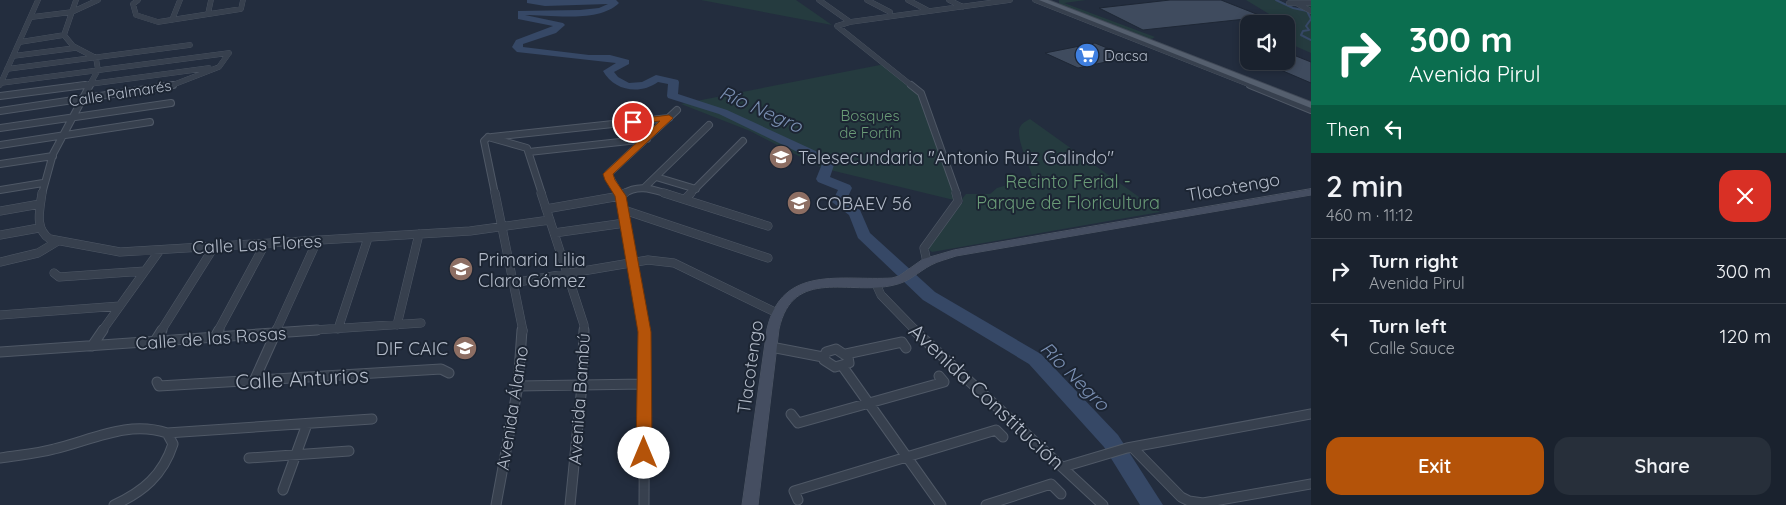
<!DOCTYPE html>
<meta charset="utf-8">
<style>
:root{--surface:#1a222e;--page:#272f3a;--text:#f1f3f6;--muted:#9fa4aa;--line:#383f4a;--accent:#b45309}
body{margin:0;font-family:Quicksand,sans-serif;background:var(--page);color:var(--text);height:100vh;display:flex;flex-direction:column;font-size:19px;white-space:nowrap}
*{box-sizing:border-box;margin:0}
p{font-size:16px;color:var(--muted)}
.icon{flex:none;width:28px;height:28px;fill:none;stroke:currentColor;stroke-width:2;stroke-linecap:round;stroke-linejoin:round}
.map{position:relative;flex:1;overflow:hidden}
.sheet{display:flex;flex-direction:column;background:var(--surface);width:475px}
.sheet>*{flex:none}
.hud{background:#0b6e4f;color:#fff;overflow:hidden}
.buttons{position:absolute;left:1240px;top:15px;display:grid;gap:10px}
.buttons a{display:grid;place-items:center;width:55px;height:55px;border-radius:10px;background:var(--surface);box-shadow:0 2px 8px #0003,0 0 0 1px var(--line);font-size:25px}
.pin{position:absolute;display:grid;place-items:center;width:42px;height:42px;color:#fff;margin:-21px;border:2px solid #fff;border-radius:50%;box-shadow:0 1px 5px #0007}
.me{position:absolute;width:55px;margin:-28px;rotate:0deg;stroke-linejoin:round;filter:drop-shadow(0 0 4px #0008)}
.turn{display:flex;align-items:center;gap:18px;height:105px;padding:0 15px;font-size:22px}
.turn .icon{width:65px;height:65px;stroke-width:2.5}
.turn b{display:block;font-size:35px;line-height:42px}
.then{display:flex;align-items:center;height:48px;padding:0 15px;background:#0003;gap:10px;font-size:19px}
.round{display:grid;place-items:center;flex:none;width:52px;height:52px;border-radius:15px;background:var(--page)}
.overview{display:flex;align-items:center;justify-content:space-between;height:85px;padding:0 15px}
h1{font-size:30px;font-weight:600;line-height:38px}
.button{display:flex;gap:10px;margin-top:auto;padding:10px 15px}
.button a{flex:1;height:58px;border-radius:15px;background:var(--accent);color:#fff;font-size:20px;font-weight:600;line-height:58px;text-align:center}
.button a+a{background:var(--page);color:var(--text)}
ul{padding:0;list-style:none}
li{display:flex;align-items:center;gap:15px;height:65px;padding:0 15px;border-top:1px solid var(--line)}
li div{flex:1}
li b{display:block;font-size:19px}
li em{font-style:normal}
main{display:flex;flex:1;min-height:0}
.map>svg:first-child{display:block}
.green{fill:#253b3f}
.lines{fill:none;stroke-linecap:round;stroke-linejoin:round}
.stream{stroke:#364866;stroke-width:2}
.river{fill:#364866;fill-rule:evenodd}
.building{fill:#3f4b5e;stroke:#1e2735}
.street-far3-casing{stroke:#4f5866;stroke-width:5.5}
.street-far2-casing{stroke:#4f5866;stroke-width:8}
.street-far1-casing{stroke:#4f5866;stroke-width:9}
.street-casing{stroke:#4f5866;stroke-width:11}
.secondary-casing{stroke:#4f5866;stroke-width:1}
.primary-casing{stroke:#404957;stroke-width:2}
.street-far3{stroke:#37404e;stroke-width:5}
.street-far2{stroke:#37404e;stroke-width:6}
.street-far1{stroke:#37404e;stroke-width:8}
.street{stroke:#37404e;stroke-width:9}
.secondary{fill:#454e61;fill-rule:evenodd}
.primary{fill:#555f6e;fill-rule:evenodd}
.route{fill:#b45309;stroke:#753606}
.labels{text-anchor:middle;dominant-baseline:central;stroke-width:4;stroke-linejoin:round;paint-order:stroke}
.far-poi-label{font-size:15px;fill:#b3bbc9;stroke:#1c2533;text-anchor:start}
.far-street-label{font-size:15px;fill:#b3bbc9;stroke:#1c2533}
.far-park-label{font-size:15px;fill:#6a9b77;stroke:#1c2533}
.poi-label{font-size:18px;fill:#b3bbc9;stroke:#1c2533;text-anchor:start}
.park-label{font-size:18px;fill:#6a9b77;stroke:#1c2533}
.street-label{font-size:18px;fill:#b3bbc9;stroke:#1c2533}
.water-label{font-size:19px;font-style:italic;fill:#7a8fb2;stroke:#1c2533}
.near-street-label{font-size:21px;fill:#b3bbc9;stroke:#1c2533}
</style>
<main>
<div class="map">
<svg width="1311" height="505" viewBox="0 0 1311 505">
<rect width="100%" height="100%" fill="#232d3e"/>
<path class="green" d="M701 0H796L832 25Z
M1059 0H1086L1064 3 1155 37 1150 40 1062 6 1059 3Z
M1246 0H1279L1294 8H1305L1300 4H1311V53L1286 42V33L1294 29Z
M885 64 921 93 958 201 822 168 750 131 681 104Z
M1030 119 1160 212 932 252 928 249 963 202 962 199 966 194H990L997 188 1030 178 1032 175C1029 165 1015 136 1020 127 1022 123 1026 121 1030 119Z"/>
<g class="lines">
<path class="stream" d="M1276 0 1293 8 1307 11 1311 19
M1311 19 1306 26 1309 30 1303 31 1301 35 1311 40"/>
<path class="river" d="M527 0H616L619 3C599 23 551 15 525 15L563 23 565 25 556 33 523 44V47L589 55H610L629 60V64L614 72 618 77 629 83 642 82 656 75 678 80 679 82 678 94 727 110 833 159 835 162 830 177 850 185 852 188 846 201 860 210 870 233 935 292 1041 354 1118 435 1163 505H1140L1104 447 1029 364 923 300 858 238 849 215 832 202 838 190 818 182 816 179 822 164 719 114 668 98 667 96 668 84 658 82C640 95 614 91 603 71L616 63 517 52 512 47 516 40 553 26 518 19V11L580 10 599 8 608 4 545 6 527 3Z"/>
</g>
<path class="building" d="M1170 0H1221L1264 17 1143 30 1099 8Z
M1095 43 1129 57 1078 68 1045 53Z
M1286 54H1291L1311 62V83L1276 68 1264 70 1249 63 1286 61Z"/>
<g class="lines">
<g class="street-far3-casing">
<path id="street-far3" d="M76 0 64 35 73 46 96 58 98 70 89 86
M138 0 133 4 136 15 158 22 241 9 243 0
M819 0 850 22
M867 0 890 12
M908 0 927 10
M949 0 963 7
M1035 0 1253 86
M1289 3H1311
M1298 4 1311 11
M208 14 211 0
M32 17 72 12 98 0
M172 20 180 0
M20 42 64 35
M13 56 75 48
M7 69 190 45
M1 83 229 53
M0 85 38 0
M75 86 209 68
M170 86 219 67 229 53
M912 86 837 26 850 22 1010 0"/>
</g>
<g class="street-far2-casing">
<path id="street-far2" d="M911 85 921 93 957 194
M1250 85 1311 110
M0 96 85 85
M0 111 173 85
M0 128 171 103
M488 137 527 148 542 194
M488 137 484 141 495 194
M492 137 669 118
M0 145 150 122
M529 152 647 139
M0 164 53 156
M656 177 696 189
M645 187 709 125
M0 190 43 183
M42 194 53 154 90 85
M619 194 608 174 677 110
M623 194C639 184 651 189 668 194
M690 194 743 141"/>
</g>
<g class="street-far1-casing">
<path id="street-far1" d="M42 193C40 209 34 229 50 239L120 252 470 231 550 220
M495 193 523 331
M541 193 584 325V331
M618 193 624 210 645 331
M664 193 768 226
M685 199 691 193
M546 209 620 196 625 193
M624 210 768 258
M0 211 40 204
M554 233 625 223
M0 235 39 228
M0 262 38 253 58 241
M927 262 924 248 958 201 956 193
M54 273 59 277 145 271
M512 283 648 260 674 263 777 313
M876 284 881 295 916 331
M0 315 120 306
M397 325 419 234
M338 329 368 238
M102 331 160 250
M161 331 214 247
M218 331 265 244
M276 331 317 241
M299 331 421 323"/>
</g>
<g class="street-casing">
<path id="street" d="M914 330 1103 505
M215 337 219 330
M155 341 162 330
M92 346 103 330
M771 347 823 357
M836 349 848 357 849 363 835 367 824 360 826 352Z
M0 352 317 330
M846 354 902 342 906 348
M843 367 941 505
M254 381 277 330
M157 382 159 386 441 369 449 373
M518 386 644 384
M791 414 798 423 944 382 939 376
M167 433 372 419
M1132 447 1181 497 1189 501 1203 503 1311 484
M0 458C18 455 36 454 54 449 92 440 128 420 167 433L173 444C163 475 143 492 114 505
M249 458 349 451
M1063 467 1127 448 1311 414
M283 490 307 424
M798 500 794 491 996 430 1003 437
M496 505 518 386 522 330
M570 505 582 385 584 330
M644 505 645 330
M986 505 1051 484 1061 494"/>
</g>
<g class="secondary-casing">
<path id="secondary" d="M1311 189V195L956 256C948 259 938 261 931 265 918 272 909 282 894 285 850 296 793 266 779 329L758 505H742L767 329C782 264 841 281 892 278L899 276 923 259 954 250Z"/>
</g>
<g class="primary-casing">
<path id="primary" d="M1039 0H1048L1311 102V108Z"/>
</g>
<use href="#street-far3" class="street-far3"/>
<use href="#street-far2" class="street-far2"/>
<use href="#street-far1" class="street-far1"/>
<use href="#street" class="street"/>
<use href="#secondary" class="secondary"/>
<use href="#primary" class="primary"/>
</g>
<path class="route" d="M669 115 673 118 672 119 613 174 615 180 626 196 651 332 652 453 650 458 644 459 639 458 636 453 638 332 615 196 605 180 603 174 660 121 633 124 628 122 630 120Z"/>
<defs>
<g id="supermarket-disc" transform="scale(1.25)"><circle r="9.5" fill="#3f7fe0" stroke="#1c2533"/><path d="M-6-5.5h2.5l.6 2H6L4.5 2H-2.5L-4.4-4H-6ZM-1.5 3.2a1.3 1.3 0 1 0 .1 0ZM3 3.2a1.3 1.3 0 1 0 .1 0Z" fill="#fff"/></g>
<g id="school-disc" transform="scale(1.25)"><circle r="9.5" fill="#8d6e63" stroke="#1c2533"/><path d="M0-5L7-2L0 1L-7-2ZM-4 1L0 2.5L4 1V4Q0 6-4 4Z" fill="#fff"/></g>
</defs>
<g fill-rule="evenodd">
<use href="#supermarket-disc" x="1087" y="55"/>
<use href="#school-disc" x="781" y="157"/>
<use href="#school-disc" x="799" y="203"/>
<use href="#school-disc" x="461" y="269"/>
<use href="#school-disc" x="465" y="348"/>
</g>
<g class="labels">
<g class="far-poi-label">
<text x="1104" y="55">Dacsa</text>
</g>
<g class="far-street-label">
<text transform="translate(120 93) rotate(-9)">Calle Palmarés</text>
</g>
<g class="far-park-label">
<text x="870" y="115">Bosques<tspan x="870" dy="17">de Fortín</tspan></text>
</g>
<g class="poi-label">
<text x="798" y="157">Telesecundaria "Antonio Ruiz Galindo"</text>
<text x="816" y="203">COBAEV 56</text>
<text x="478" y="259">Primaria Lilia<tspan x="478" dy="21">Clara Gómez</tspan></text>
<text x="448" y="348" text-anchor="end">DIF CAIC</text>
</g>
<g class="park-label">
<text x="1068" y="181">Recinto Ferial -<tspan x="1068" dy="21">Parque de Floricultura</tspan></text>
</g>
<g class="street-label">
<text transform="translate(1233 187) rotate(-10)">Tlacotengo</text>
<text transform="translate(257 244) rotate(-3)">Calle Las Flores</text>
<text transform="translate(211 338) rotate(-4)">Calle de las Rosas</text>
<text transform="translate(750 367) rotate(-82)">Tlacotengo</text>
<text transform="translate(579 399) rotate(-86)">Avenida Bambú</text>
<text transform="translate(512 408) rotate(-81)">Avenida Álamo</text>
</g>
<g class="water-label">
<text transform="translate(761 109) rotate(24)">Río Negro</text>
<text transform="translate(1075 376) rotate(45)">Río Negro</text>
</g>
<g class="near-street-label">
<text transform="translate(302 378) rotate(-3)">Calle Anturios</text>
<text transform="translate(987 396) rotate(43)">Avenida Constitución</text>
</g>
</g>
</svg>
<div class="buttons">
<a><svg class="icon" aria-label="sound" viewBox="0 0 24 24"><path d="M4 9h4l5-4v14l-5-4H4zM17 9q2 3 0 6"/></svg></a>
</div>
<div class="pin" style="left:633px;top:122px;background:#d93025"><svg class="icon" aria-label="arrive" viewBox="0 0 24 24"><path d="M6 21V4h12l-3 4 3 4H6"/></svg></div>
<svg class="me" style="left:644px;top:453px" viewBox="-20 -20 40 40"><circle r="19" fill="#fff"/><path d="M0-13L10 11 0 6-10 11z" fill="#b45309"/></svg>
</div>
<section class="sheet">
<div class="hud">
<div class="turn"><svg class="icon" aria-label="right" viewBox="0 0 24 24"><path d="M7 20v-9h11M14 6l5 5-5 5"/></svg><div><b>300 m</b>Avenida Pirul</div></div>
<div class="then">Then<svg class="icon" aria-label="left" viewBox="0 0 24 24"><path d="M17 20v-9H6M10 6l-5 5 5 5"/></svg></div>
</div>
<div class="overview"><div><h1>2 min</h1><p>460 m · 11:12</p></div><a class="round" style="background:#d93025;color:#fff"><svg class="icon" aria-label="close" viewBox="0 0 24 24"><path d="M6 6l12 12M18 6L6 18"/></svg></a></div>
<ul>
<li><svg class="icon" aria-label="right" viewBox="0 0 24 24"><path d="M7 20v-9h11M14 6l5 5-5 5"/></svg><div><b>Turn right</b><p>Avenida Pirul</p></div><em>300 m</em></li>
<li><svg class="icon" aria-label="left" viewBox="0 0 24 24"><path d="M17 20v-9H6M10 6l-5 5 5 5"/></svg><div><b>Turn left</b><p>Calle Sauce</p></div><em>120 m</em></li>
</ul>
<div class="button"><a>Exit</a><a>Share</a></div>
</section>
</main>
